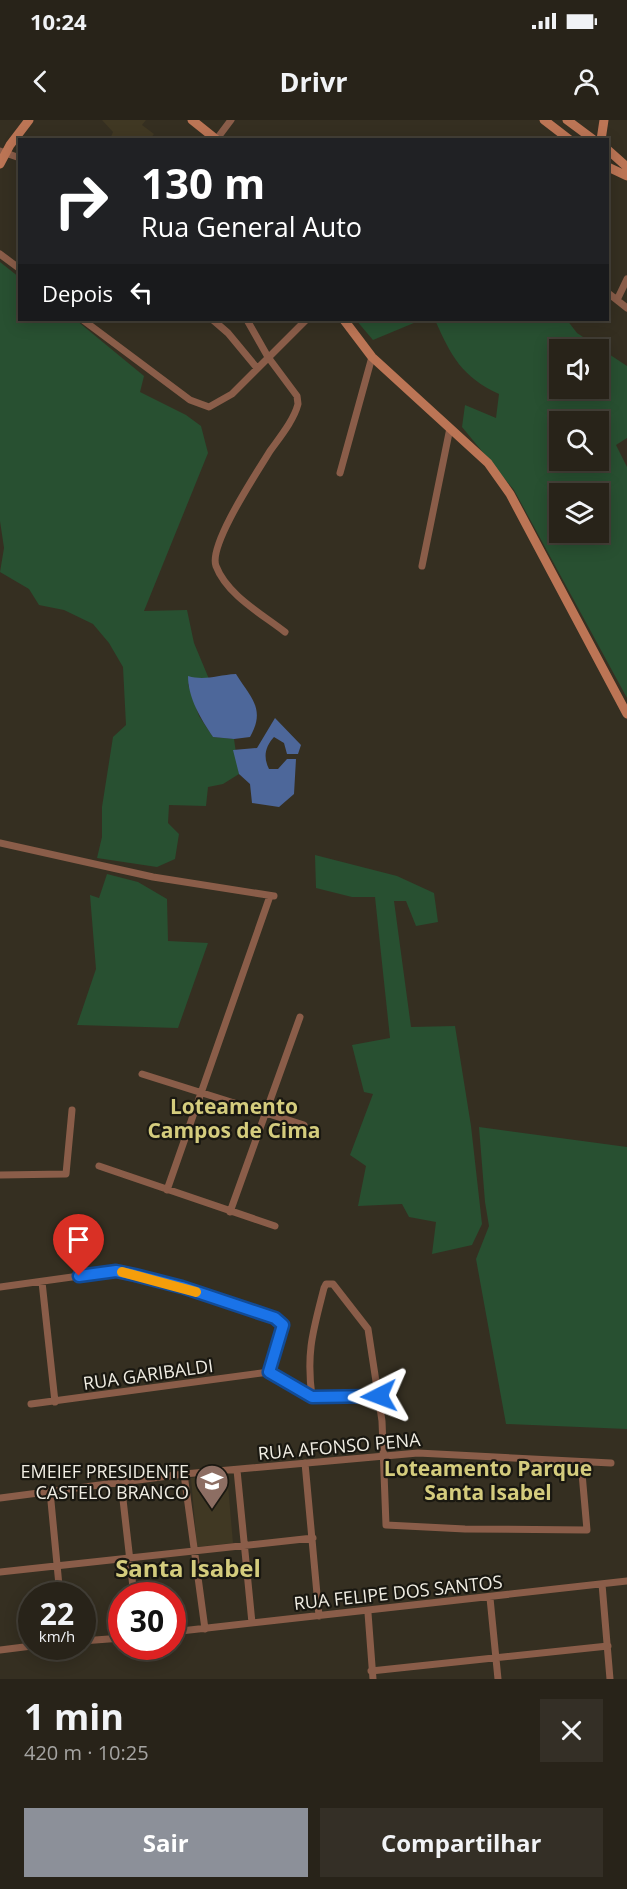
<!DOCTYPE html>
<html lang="pt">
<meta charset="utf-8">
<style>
:root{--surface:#282319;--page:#342f26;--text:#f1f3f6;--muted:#a5a4a2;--line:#444038;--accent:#8c9099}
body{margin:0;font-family:"Open Sans",sans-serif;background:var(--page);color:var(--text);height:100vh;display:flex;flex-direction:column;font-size:22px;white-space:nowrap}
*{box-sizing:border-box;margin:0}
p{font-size:20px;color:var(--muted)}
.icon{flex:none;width:33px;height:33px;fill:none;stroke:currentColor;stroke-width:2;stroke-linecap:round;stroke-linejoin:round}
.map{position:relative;height:1559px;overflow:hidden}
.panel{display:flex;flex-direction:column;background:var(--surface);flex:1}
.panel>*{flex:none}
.banner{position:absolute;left:18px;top:18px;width:591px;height:183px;border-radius:0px;box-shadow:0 3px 15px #0003,0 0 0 2px var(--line);background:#202124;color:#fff;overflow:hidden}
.tools{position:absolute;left:549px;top:219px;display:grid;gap:12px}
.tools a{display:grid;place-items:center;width:60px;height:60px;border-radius:0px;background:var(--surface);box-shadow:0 3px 15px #0003,0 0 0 2px var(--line);font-size:30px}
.speed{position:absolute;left:18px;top:1462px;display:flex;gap:12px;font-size:30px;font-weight:700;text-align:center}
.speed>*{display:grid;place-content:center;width:78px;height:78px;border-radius:50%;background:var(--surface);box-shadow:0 3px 15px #0003,0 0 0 2px var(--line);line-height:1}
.speed small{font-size:15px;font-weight:400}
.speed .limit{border:9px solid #d22;background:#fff;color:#111}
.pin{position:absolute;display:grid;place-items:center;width:51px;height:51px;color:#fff;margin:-62px -26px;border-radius:50% 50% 50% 0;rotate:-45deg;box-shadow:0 0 6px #0007}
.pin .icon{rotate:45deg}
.me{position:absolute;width:66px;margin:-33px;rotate:267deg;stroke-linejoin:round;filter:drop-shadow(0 0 4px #0008)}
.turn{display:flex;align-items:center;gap:21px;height:126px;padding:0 24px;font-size:27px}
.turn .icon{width:78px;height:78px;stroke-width:2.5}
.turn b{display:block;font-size:42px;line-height:51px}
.then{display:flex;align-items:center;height:57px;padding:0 24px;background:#0003;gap:12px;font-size:22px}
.round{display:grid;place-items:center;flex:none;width:63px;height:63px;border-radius:0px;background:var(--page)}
.overview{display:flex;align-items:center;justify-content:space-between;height:102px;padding:0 24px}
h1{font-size:36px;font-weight:700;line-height:45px}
.action{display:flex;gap:12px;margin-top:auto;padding:12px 24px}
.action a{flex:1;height:69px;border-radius:0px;background:var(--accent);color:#fff;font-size:24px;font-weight:700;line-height:69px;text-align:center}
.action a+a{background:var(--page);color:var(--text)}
.status{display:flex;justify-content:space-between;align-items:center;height:42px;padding:0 30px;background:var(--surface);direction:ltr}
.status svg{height:16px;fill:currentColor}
header{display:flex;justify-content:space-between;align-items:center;height:78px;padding:0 24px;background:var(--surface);font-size:27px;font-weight:700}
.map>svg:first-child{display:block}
.built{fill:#403823}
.green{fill:#285031;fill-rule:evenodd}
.water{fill:#4d679a}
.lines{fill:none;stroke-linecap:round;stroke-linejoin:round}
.street{stroke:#8a5d49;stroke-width:7}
.secondary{stroke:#bc7555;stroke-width:9}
.route-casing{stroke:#114b97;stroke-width:15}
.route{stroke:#1a73e8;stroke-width:10}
.slow{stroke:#f59e0b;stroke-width:10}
.labels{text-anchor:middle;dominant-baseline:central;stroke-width:4.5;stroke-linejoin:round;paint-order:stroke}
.street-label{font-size:18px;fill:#f0ede3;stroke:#1a1811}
.poi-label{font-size:18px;fill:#f0ede3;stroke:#1a1811;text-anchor:end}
.quarter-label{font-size:21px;font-weight:bold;fill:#d4cc7d;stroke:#1a1811}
.district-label{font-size:24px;font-weight:bold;fill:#d4cc7d;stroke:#1a1811}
</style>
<div class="status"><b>10:24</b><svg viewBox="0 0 49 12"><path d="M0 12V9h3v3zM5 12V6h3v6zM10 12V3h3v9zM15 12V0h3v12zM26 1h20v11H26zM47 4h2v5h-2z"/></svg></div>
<header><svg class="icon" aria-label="back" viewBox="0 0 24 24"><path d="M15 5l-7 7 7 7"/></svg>Drivr<svg class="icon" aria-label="person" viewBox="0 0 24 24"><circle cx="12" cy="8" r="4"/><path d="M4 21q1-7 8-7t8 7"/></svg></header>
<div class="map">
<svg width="627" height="1559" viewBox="0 0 627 1559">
<rect width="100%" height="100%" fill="#352f21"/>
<path class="built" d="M102 0H146L142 5 154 14 150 19H134L130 16 128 19H110L113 12Z
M227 1354 233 1423 197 1427 191 1358Z"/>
<path class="green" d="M0 142 19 157 20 200H76L144 256 140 272 186 295 201 306 208 333 144 491 187 490 194 523 209 559 188 564 199 596 213 617 234 619 239 654 223 664 208 667 206 686 169 685 168 703 179 714 175 739 157 747 97 738 102 717V687L113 617 126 605 123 547 109 523 93 504 64 490 39 485 29 469 0 452 4 428 0 401Z
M356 200H421L373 220Z
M435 200H567L577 213 627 246V318L616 325 627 347V578L514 370 462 307 465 285 496 298 499 274C462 257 451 236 435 200ZM560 230H598V268H560ZM560 302H598V340H560ZM560 374H598V412H560Z
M315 735 397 756 434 773 438 802 416 806 406 781H394L411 907 455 906 471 1006 482 1104 472 1125 432 1134 436 1102 409 1097 402 1084 358 1086 366 1046 350 1035 373 974 364 972 352 925 390 918 375 777H352L316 768Z
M107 754 138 762 167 779 168 821 208 823 178 908 77 905 96 849 90 775 99 778Z
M479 1007 627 1027V1309L506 1304 476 1139 489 1106 485 1082Z"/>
<path class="water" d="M236 554C251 578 266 589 250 617L234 619 213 617C201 599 188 578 188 556 205 561 217 555 236 554Z
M275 598 301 625 298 634H287L284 623 274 617C265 627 263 637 269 649H278L287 639H296L294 674 279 687 252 683 250 664 239 654 233 630 257 628Z"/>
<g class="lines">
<path class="street" d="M216 20 231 0
M0 31 20 38
M0 134 20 149
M608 173 627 188
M617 180 627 159
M83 200 190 280 209 287 232 274 306 200
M213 200 228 213 257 248
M247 200 268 237 297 276 298 284C294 300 280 317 270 331 258 351 208 425 216 446 227 475 262 494 285 512
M340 353 372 237
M422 446 450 308
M0 723 153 757 274 776
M142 954 304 1005
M99 1046 275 1106
M0 1055 66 1054 72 990
M167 1070 270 776
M230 1092 300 897
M42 1162 55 1282
M0 1167 115 1151 182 1167 275 1198 283 1205 269 1252
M269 1252 312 1277 379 1276
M312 1277C306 1232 313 1211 324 1168L326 1164H333L368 1209 382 1301 386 1405 465 1409 587 1410 581 1342
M31 1284 269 1252
M305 1343 319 1496
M237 1350 252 1503
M184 1354 205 1509
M121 1362 134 1476
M50 1371 60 1476
M0 1378 184 1354 418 1333 611 1343
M0 1452 313 1418
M602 1464 610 1559
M490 1478 498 1559
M368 1493 373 1559
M172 1512 627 1461
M82 1521 122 1518
M0 1530 32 1526
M371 1551 608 1526"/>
<path class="secondary" d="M192 0 217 20
M544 0 570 20
M567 0 594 20
M601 20 604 0
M608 30 627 47
M0 44 10 25 29 0
M608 47 627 56
M344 200 372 237 488 343 510 374 627 594"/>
</g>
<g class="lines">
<g class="route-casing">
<path id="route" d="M79 1156 116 1151 135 1155 182 1167 275 1198 283 1205 269 1252 312 1277 379 1276"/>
</g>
<use href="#route" class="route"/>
<path class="slow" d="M122 1152 196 1172"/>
</g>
<defs>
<g id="school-pin" transform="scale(1.725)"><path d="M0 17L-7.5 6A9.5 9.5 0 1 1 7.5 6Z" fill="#8d6e63" stroke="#1a1811"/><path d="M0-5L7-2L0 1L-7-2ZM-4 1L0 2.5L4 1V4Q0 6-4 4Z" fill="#fff"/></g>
</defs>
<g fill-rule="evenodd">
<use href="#school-pin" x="212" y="1361"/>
</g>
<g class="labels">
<g class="street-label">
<text transform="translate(148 1254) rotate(-8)">RUA GARIBALDI</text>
<text transform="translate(339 1326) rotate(-5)">RUA AFONSO PENA</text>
<text transform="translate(398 1472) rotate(-6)">RUA FELIPE DOS SANTOS</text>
</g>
<g class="poi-label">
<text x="189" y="1351">EMEIEF PRESIDENTE<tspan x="189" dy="21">CASTELO BRANCO</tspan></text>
</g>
<g class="quarter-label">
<text x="234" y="986">Loteamento<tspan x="234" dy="24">Campos de Cima</tspan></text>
<text x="488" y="1348">Loteamento Parque<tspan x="488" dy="24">Santa Isabel</tspan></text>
</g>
<g class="district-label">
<text x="188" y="1447">Santa Isabel</text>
</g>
</g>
</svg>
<div class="tools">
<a><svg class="icon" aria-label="sound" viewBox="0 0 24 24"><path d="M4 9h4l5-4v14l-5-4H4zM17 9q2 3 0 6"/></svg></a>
<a><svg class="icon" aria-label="search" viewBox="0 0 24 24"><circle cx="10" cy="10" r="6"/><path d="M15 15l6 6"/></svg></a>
<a><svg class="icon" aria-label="layers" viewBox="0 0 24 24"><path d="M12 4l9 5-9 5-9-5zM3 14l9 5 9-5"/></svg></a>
</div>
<div class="speed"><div>22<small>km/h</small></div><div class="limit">30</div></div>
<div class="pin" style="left:79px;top:1156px;background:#d93025"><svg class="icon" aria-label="arrive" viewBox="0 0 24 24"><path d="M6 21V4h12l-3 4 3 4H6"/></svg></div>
<svg class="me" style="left:379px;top:1276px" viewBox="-20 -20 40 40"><path d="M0-17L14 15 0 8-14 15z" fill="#1a73e8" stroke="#fff" stroke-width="4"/></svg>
<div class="banner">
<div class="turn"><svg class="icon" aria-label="right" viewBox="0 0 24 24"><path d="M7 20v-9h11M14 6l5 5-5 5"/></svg><div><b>130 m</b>Rua General Auto</div></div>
<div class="then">Depois<svg class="icon" aria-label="left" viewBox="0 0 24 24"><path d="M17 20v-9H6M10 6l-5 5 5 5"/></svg></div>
</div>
</div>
<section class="panel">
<div class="overview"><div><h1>1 min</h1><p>420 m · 10:25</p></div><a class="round"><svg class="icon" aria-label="close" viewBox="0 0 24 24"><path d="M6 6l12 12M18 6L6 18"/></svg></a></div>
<div class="action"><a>Sair</a><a>Compartilhar</a></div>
</section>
